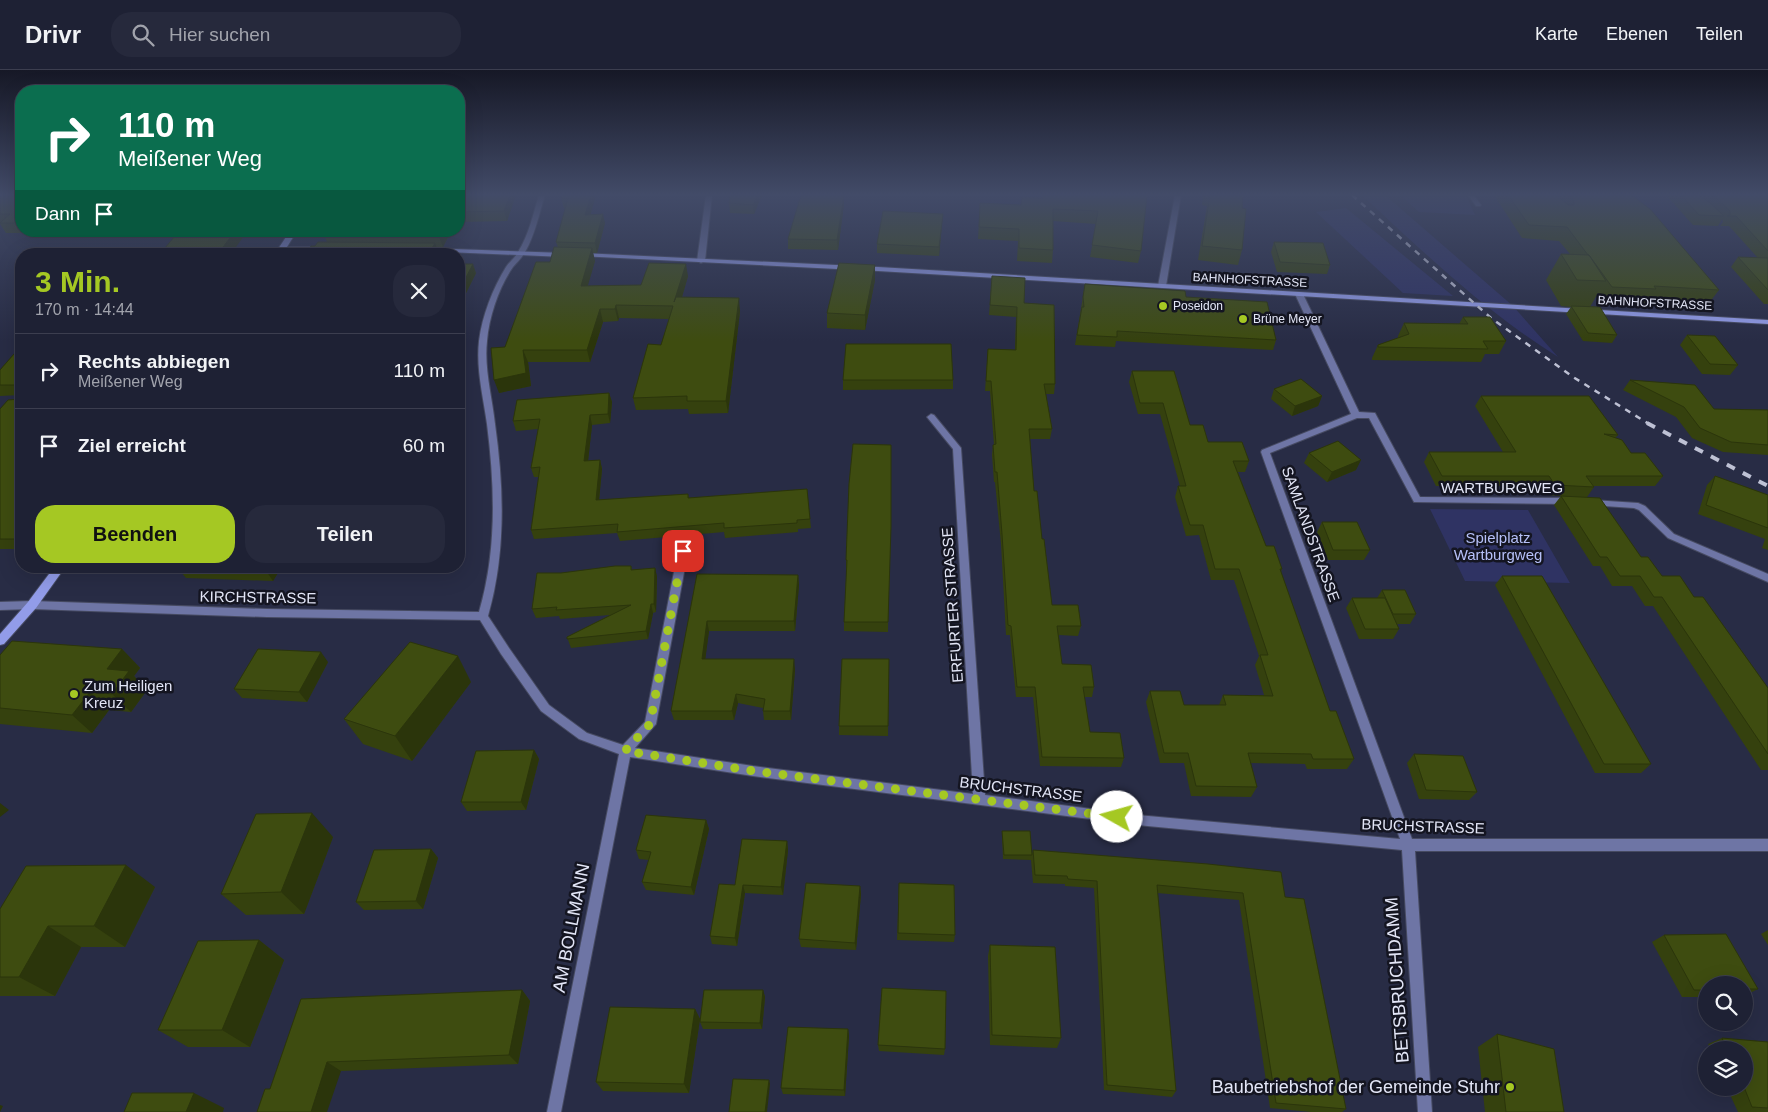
<!DOCTYPE html>
<html lang="de">
<meta charset="utf-8">
<style>
:root{--surface:#1e2134;--page:#26293c;--text:#f1f3f6;--muted:#a1a3ac;--line:#3c3e4f;--accent:#a5c823}
body{margin:0;font-family:Arial,sans-serif;background:var(--page);color:var(--text);height:100vh;display:flex;flex-direction:column;font-size:19px;white-space:nowrap}
*{box-sizing:border-box;margin:0}
p{font-size:16px;color:var(--muted)}
.icon{flex:none;width:28px;height:28px;fill:none;stroke:currentColor;stroke-width:2;stroke-linecap:round;stroke-linejoin:round}
.map{position:relative;flex:1;overflow:hidden}
.panel{position:absolute;left:15px;top:178px;width:450px;height:325px;display:flex;flex-direction:column;background:var(--surface);border-radius:20px;box-shadow:0 5px 20px #0002,0 0 0 1px var(--line)}
.panel>*{flex:none}
.banner{position:absolute;left:15px;top:15px;width:450px;height:152px;border-radius:20px;box-shadow:0 5px 20px #0002,0 0 0 1px var(--line);background:#0b6e4f;color:#fff;overflow:hidden}
.controls{position:absolute;left:1698px;top:906px;display:grid;gap:10px}
.controls a{display:grid;place-items:center;width:55px;height:55px;border-radius:50%;background:var(--surface);box-shadow:0 5px 20px #0002,0 0 0 1px var(--line);font-size:25px}
.pin{position:absolute;display:grid;place-items:center;width:42px;height:42px;color:#fff;margin:-21px;border-radius:10px;box-shadow:0 2px 8px #0006}
.me{position:absolute;width:55px;margin:-28px;rotate:277deg;stroke-linejoin:round;filter:drop-shadow(0 0 4px #0008)}
.turn{display:flex;align-items:center;gap:18px;height:105px;padding:0 20px;font-size:22px}
.turn .icon{width:65px;height:65px;stroke-width:2.5}
.turn b{display:block;font-size:35px;line-height:42px}
.then{display:flex;align-items:center;height:48px;padding:0 20px;background:#0003;gap:10px;font-size:19px}
.round{display:grid;place-items:center;flex:none;width:52px;height:52px;border-radius:20px;background:var(--page)}
.headline{display:flex;align-items:center;justify-content:space-between;height:85px;padding:0 20px}
h1{font-size:30px;font-weight:600;line-height:38px;color:var(--accent)}
.cta{display:flex;gap:10px;margin-top:auto;padding:10px 20px}
.cta a{flex:1;height:58px;border-radius:20px;background:var(--accent);color:#111;font-size:20px;font-weight:600;line-height:58px;text-align:center}
.cta a+a{background:var(--page);color:var(--text)}
ul{padding:0;list-style:none}
li{display:flex;align-items:center;gap:15px;height:75px;padding:0 20px;border-top:1px solid var(--line)}
li div{flex:1}
li b{display:block;font-size:19px}
li em{font-style:normal}
header{display:flex;align-items:center;gap:30px;box-sizing:border-box;height:70px;padding:0 25px;background:var(--surface);border-bottom:1px solid var(--line)}
header strong{font-size:24px}
nav{display:flex;gap:28px;margin-inline-start:auto;font-size:18px}
.search{width:350px;height:45px;background:var(--page);display:flex;align-items:center;gap:12px;box-sizing:border-box;padding:0 18px;border-radius:20px;color:var(--muted);font-size:19px}
.map>svg:first-child{display:block}
.green{fill:#2f3363}
.lines{fill:none;stroke-linecap:round;stroke-linejoin:round}
.street-casing{stroke:#464a61;stroke-width:2}
.secondary-casing{stroke:#464a61;stroke-width:2}
.street{fill:#6e75a5;fill-rule:evenodd}
.secondary{fill:#929ce9;fill-rule:evenodd}
.rail-far1{stroke:#bec1d4;stroke-width:2.5;stroke-dasharray:6 6;stroke-linecap:butt}
.rail{stroke:#bec1d4;stroke-width:4;stroke-dasharray:9 9;stroke-linecap:butt}
.wall{fill:#35410e}
.shaded-wall{fill:#2b350b}
.building{fill:#3e4c10;stroke:#2b350b}
.route{stroke:#a5c823;stroke-width:9;stroke-dasharray:0 16.2}
.poi-dot{fill:#a5c823;stroke:#141521;stroke-width:2}
.labels{text-anchor:middle;dominant-baseline:central;stroke-width:5;stroke-linejoin:round;paint-order:stroke}
.far-street-label{font-size:12px;fill:#e3e6f7;stroke:#141521}
.far-poi-label{font-size:12px;fill:#e3e6f7;stroke:#141521;text-anchor:start}
.street-label{font-size:15px;fill:#e3e6f7;stroke:#141521}
.park-label{font-size:15px;fill:#b6c0f8;stroke:#141521}
.poi-label{font-size:15px;fill:#e3e6f7;stroke:#141521;text-anchor:start}
.near-street-label{font-size:18px;fill:#e3e6f7;stroke:#141521}
.near-poi-label{font-size:18px;fill:#e3e6f7;stroke:#141521;text-anchor:end}
</style>
<header>
<strong>Drivr</strong>
<div class="search"><svg class="icon" aria-label="search" viewBox="0 0 24 24"><circle cx="10" cy="10" r="6"/><path d="M15 15l6 6"/></svg>Hier suchen</div>
<nav><a>Karte</a><a>Ebenen</a><a>Teilen</a></nav>
</header>
<div class="map">
<svg width="1768" height="1042" viewBox="0 0 1768 1042">
<rect width="100%" height="100%" fill="#282c45"/>
<path class="green" d="M1362 125H1385L1513 236 1558 287C1486 242 1424 183 1362 125Z
M1400 125H1466L1475 145 1419 142Z
M1346 138 1453 226 1403 223 1316 142Z
M1430 439 1528 440 1570 513 1465 511Z"/>
<g class="lines">
<g class="street-casing">
<path id="street" d="M539 125H545C539 144 535 165 525 182 522 188 517 192 513 197 499 217 489 247 487 271 484 299 492 326 495 354 504 418 506 483 488 546L509 578 549 635 587 663 623 675 645 652 678 481 683 477 688 481 656 654 635 678 753 696 973 724 953 379 927 347 931 344 934 345 961 378 985 725 1137 745 1400 769 1261 382 1262 380 1351 344 1295 224 1299 222 1303 224 1359 342 1375 343 1420 427 1570 428 1575 431 1570 434 1414 432 1369 348H1357L1270 383 1412 769H1768V781H1415L1432 1042H1418L1402 780 1137 755 753 706 630 687 561 1042H547L619 684 579 669 541 641 501 584 480 550 267 547 32 539 0 540V532L32 531 267 539 479 542C497 481 495 417 487 354 483 326 476 299 479 271 482 246 493 218 506 197 510 191 515 188 518 182 529 165 533 144 539 125Z
M706 125H712L705 191 701 193 697 191Z
M1175 125H1181L1166 216 1162 218 1158 216Z
M1468 125H1474L1481 135 1480 136H1476Z
M1592 430 1638 433 1645 436 1674 464 1768 504V512L1668 468 1639 440 1634 438 1589 435 1587 433 1589 431Z"/>
</g>
<g class="secondary-casing">
<path id="secondary" d="M290 161H297L287 177H321L324 179 321 181H284L282 184H276L278 179Z
M426 178 564 183 568 185 564 187 424 181 423 180Z
M581 183 878 197 1768 250V254L878 201 579 186 577 185Z
M55 496H66L36 538 4 574 0 575V564L28 532Z"/>
</g>
<use href="#street" class="street"/>
<use href="#secondary" class="secondary"/>
<path class="rail-far1" d="M1352 125 1491 248 1573 307 1649 354"/>
<path class="rail" d="M1647 353 1768 416"/>
</g>
<path class="wall" d="M21 125V161H41L40 163H6L0 154V128Z
M462 125H516L507 151 459 152V133Z
M563 125 591 144 605 153 597 183H593L595 191 587 216 641 215 688 206 682 227 740 241 728 343 689 344 688 339 636 340 633 328 661 275 669 249 619 248 618 251 603 252 590 292H528L531 316 499 323 505 277 558 177 556 172 566 138H564L561 128Z
M762 125 754 144 730 143 729 133Z
M1042 125H1147L1141 181 1138 193 1090 187 1096 154 1053 151V180L1052 193 1017 191 1018 171 978 169 980 133 1021 135 1022 127 1042 128Z
M1203 125H1243L1242 180 1238 195 1198 190 1207 136 1202 135Z
M1494 125H1631L1719 220 1709 233 1649 230 1648 233 1603 230 1598 223 1590 237 1617 265 1612 273 1583 271 1566 244 1571 237 1561 236 1546 210 1561 184H1570L1559 171 1522 168Z
M1666 125H1768V234H1764L1731 197 1738 187 1758 188 1729 156H1720L1723 152 1722 149 1718 156 1693 155Z
M844 134 838 180 788 179V169Z
M942 154 939 186 877 183V174Z
M451 161 443 177H436L439 184H307L315 176 327 172 323 162Z
M1274 172 1330 195 1327 204 1277 202 1271 182Z
M459 194 476 203 463 229H459Z
M992 206 1024 233 1055 314 1054 324H1046L1052 359 1050 369H1030L1034 421 1052 535 1081 556 1078 566 1059 565 1062 594 1094 617 1092 627H1084L1090 662 1124 688 1121 697 1040 696 1033 627H1016L1010 565H1006L1001 474 995 412H994L992 385 993 375H994L990 321H985L988 279 1015 280 1016 247 989 245Z
M875 210 865 260 827 258V243Z
M1085 214 1186 227 1276 270 1273 280 1116 271 1115 277 1075 275Z
M1463 247 1506 271 1499 284H1485L1481 292 1372 290V288L1378 275 1398 268V266L1404 253 1459 254Z
M1687 265 1738 295 1730 305 1702 304 1680 275Z
M21 276V325L0 326V300Z
M1132 301 1208 372 1249 391 1245 402H1238L1266 476 1282 499 1281 502 1330 641 1354 689 1347 699H1307L1305 694 1251 693 1257 717 1251 727 1191 726 1184 693H1160L1146 632 1150 621 1184 635H1219L1223 625H1264L1255 595 1259 586 1234 510H1211L1199 465 1186 466 1175 427 1178 416H1180L1160 344H1138L1129 312Z
M843 310H953V319L843 320Z
M1630 310 1714 339 1768 340V385L1723 382 1692 368 1676 347 1623 320Z
M1274 319 1322 326 1318 336 1292 346 1271 329Z
M609 323 612 332 610 353 592 355 588 391 600 390 602 399 599 430 688 424 689 428 807 419 811 458 798 459V462L725 468 724 462 620 471 617 463 534 469 531 460 539 407H534L531 398 538 359 516 361 513 351Z
M1481 326 1618 365 1615 368 1631 383 1663 406 1655 416H1593L1594 417 1587 427 1641 487 1662 506 1694 527 1768 618V700H1761L1653 536H1645L1632 516H1612L1600 496H1593L1554 435 1561 426 1548 425 1542 416H1436L1424 392 1429 382H1503L1475 336Z
M21 329V479H0V339Z
M891 375 888 562 844 561V552L847 500H846V490Z
M1309 383 1356 400 1327 412 1304 393Z
M1715 406 1768 425V480L1762 478 1765 469 1698 444 1707 415Z
M1322 452 1370 480 1364 490H1328L1317 462Z
M176 496H332L329 502 279 501 273 511 186 508Z
M631 496 632 500 655 498 657 507 656 542 653 543 648 569 571 578 567 567 610 545 560 549 559 546 536 548 532 539 561 503Z
M697 504 798 505 799 515 795 561H709L705 589 795 599 791 650H764L763 641V638L738 633 734 650H674L671 641Z
M1502 506 1651 694 1641 703H1595L1495 515Z
M1382 520 1416 544 1410 554H1397L1399 559 1393 569H1359L1346 538 1352 528H1377Z
M122 579 140 598 134 606 147 620 131 642 109 640 92 663 0 654V585Z
M889 589 888 666 839 665V656Z
M328 592 307 632 242 628 234 619Z
M471 612 412 691 363 674 344 649Z
M534 680 539 689 526 740 467 741 461 732Z
M1414 684 1477 722 1469 730 1419 729 1407 693Z
M706 750 709 759 694 825 646 820 642 812 649 790 639 789 636 780Z
M1002 761 1032 784 1033 780 1285 827 1346 1039 1342 1042H1311L1270 1038 1239 830 1157 823 1176 1021 1172 1027 1104 1020 1094 818 1065 816V814L1033 813 1031 790 1003 789 1002 765Z
M333 767 304 844 246 845 221 824Z
M787 771 788 780 783 825 745 823 737 876 712 874 710 866 735 815Z
M431 779 438 788 423 839 364 840 356 832Z
M899 813 955 865 954 872 897 870Z
M860 816 861 824 856 880 801 877 799 869Z
M155 817 125 877H81L55 926H0V839Z
M1768 860V875L1761 864Z
M1664 865 1758 919 1744 926V915H1706V927H1682L1652 872Z
M259 870 284 890 250 977H188L158 960Z
M990 875 1061 968 1057 978 990 975 988 886Z
M522 920 530 931 518 994 341 1001 270 1019 301 929Z
M763 920 765 927 762 959H703L700 952Z
M695 939 700 949 689 1023 603 1021 596 1012Z
M848 959 849 966 845 1026 783 1024 781 1018Z
M1497 964 1564 1042H1485L1478 977Z
M1722 968 1768 972V1042H1738L1727 1018H1744V980H1711L1708 974Z
M878 975 945 979 944 985 879 981Z"/>
<path class="shaded-wall" d="M510 125H516L507 151 504 141Z
M591 125H596L588 154 585 145Z
M757 125H762L754 144 753 135Z
M844 125V134L838 180 837 170Z
M603 144 605 153 597 183 595 173Z
M943 144 942 154 939 186V177Z
M231 161H242L244 166 231 184H218Z
M440 161H451L443 177 438 164Z
M435 173 439 184H429Z
M592 178 595 191 584 229 581 216Z
M473 194 476 203 463 229 460 219Z
M686 194 688 206 677 244 674 232Z
M875 195V210L865 260V245Z
M739 228 740 241 728 343 726 331Z
M616 235 619 248 618 251 615 239Z
M600 239 603 252 590 292 587 280Z
M523 280 528 292 531 316 499 323 494 310Z
M609 323 612 332 610 353 608 344Z
M1322 326 1318 336 1292 346 1295 336Z
M590 345 592 355 587 400 584 391Z
M459 385 462 393 459 404Z
M600 390 602 399 598 440 596 430Z
M1361 390 1356 400 1327 412 1332 402Z
M21 465V472L18 469Z
M265 496H276L279 501 273 511 264 498Z
M325 496H332L329 502Z
M655 498 657 507 656 542 654 534Z
M798 505 799 515 795 561 794 551Z
M651 534 653 543 648 569 646 561Z
M707 551 709 561 704 599 702 589Z
M122 579 140 598 134 606 147 620 131 642 112 624 107 599Z
M321 582 328 592 307 632 299 622Z
M458 586 471 612 412 691 395 666Z
M794 589 795 599 791 650 790 641Z
M90 622 109 640 92 663 72 645Z
M736 624 738 633 734 650 732 641Z
M534 680 539 689 526 740 521 732Z
M0 733 9 740 0 747Z
M312 743 333 767 304 844 281 822Z
M706 750 709 759 694 825 691 817Z
M787 771 788 780 783 825 781 817Z
M431 779 438 788 423 839 416 831Z
M126 795 155 817 125 877 94 856Z
M743 815 745 823 737 876 735 868Z
M860 816 861 824 856 880 855 873Z
M48 856 81 877 55 926 19 907Z
M259 870 284 890 250 977 222 960Z
M522 920 530 931 518 994 509 985Z
M763 920 765 927 762 959 760 953Z
M695 939 700 949 689 1023 684 1014Z
M848 959 849 966 845 1026 844 1020Z
M327 992 341 1001 327 1042H311Z
M769 1010 770 1014 767 1042H765Z
M194 1023 224 1038 223 1042H186Z
M0 1035 3 1036 0 1042Z"/>
<path class="building" d="M4 125H21V153H0L10 144H0V128Z
M462 125H510L504 141 459 142V133Z
M563 125H591L585 145 603 144 595 173 556 172 568 128H561Z
M730 125H757L753 135 729 133Z
M801 125H844L837 170 788 169Z
M1043 125H1147L1141 181 1092 175 1098 141 1053 139V180L1019 178V159L979 157 980 133 1021 135 1022 127 1043 128Z
M1210 125H1243L1242 138 1246 139 1242 180 1202 176Z
M1508 125H1557L1568 135H1574V131L1569 125H1631L1650 139 1719 220 1654 216 1656 219 1612 217 1589 185H1588L1567 157 1529 155Z
M1681 125H1699L1709 132 1724 146 1699 145Z
M1713 125H1768L1767 126 1768 127V181L1736 146H1727L1730 145V141Z
M883 141 943 144 939 177 877 174Z
M179 161H235L218 184H160Z
M323 161H440L438 164 323 162Z
M318 172 435 173 429 184H307L311 176H315Z
M1274 172 1323 173 1330 195 1280 192Z
M554 177 592 178 581 216 641 215 649 193 686 194 674 232 676 227 739 228 726 331H687V326L633 328 648 274 661 275 673 236 616 235 615 239H600L587 280H523L526 303 494 310 491 278 505 277 536 192H550Z
M1561 184 1589 185 1606 211 1577 210Z
M1738 187 1768 188V220Z
M839 193 875 195 865 245 827 243Z
M459 194H473L460 219H459Z
M992 206 1025 208 1024 233 1054 235 1055 314H1044L1052 359H1029L1034 421H1037L1042 469H1044L1052 535H1078L1081 556H1057L1062 594 1091 595 1094 617H1083L1090 662 1120 663 1124 688 1042 687 1035 617H1017L1011 556 1008 555 1002 464 997 402H995L993 375 996 374 991 311H986L988 279 1016 280 1017 237 990 235Z
M1085 214 1185 221 1186 227 1267 232 1276 270 1117 261V267L1077 265 1082 237H1084L1083 227Z
M1571 236 1600 237 1617 265 1588 263Z
M1463 247H1490L1506 271H1483L1488 279 1378 277V275L1409 264 1404 253 1468 254Z
M1687 265 1715 266 1738 295 1710 294Z
M846 274H951L953 310H843Z
M21 276V315H0V300Z
M1132 301H1174L1190 355H1203L1208 372H1242L1249 391H1233L1266 476H1274L1282 499H1280L1330 641H1336L1354 689H1313L1311 684 1248 683 1257 717 1196 716 1188 683H1164L1150 621H1180L1184 635H1226L1223 625 1273 626 1260 585H1268L1239 499H1215L1203 455H1190L1178 416H1186L1163 333H1140Z
M1301 309 1322 326 1295 336 1274 319Z
M1630 310 1695 315 1714 339 1768 340V375L1731 372 1700 358 1684 337Z
M609 323 608 344 590 345 584 391 600 390 596 430 688 424V428L807 419 810 449 797 450V453L724 458V453L617 462 618 454 531 460 540 397 531 398 540 349 513 351 517 330Z
M1481 326H1589L1618 365 1604 364 1622 370 1631 383H1645L1663 406H1586L1594 417 1555 415 1549 406H1442L1429 382H1516Z
M21 329V465L18 469H0V339L8 330Z
M1338 371 1361 390 1332 402 1309 383Z
M853 374 891 375V457L888 552H844L847 490H846L849 414Z
M1715 406 1768 425V458L1706 435Z
M1561 426 1600 428 1641 487H1648L1662 506H1680L1694 527H1703L1768 618V684L1662 527H1654L1640 506H1620L1607 487H1600Z
M1322 452H1357L1370 480H1333Z
M212 496H265L264 498Z
M615 496H631V500L655 498 654 534H651L646 561 567 569V567L631 535 556 540 557 537 532 539 537 503H561Z
M697 504 798 505 794 551H707L702 589H794L790 641H763L765 629 736 624 732 641H671Z
M1502 506H1542L1651 694H1604Z
M1382 520H1405L1416 544H1393Z
M1352 528H1385L1399 559H1365Z
M12 571 122 579 107 599 129 601 112 624 90 622 72 645 0 638V585Z
M410 572 458 586 395 666 344 649Z
M258 579 321 582 299 622 234 619Z
M842 589H889L888 656H839Z
M534 680 521 732H461L476 681Z
M1414 684 1463 686 1477 722 1426 720Z
M312 743 281 822 221 824 256 744Z
M646 745 706 750 691 817 642 812 651 782 636 780Z
M1002 761H1030L1032 785H1004Z
M742 769 787 771 781 817 743 815 735 868 710 866 719 814 735 815Z
M431 779 416 831 356 832 374 780Z
M1033 780 1208 794 1281 802 1285 827 1304 829 1346 1039 1276 1033 1243 823 1157 815 1176 1021 1107 1015 1097 811 1068 809 1067 806 1035 805Z
M126 795 94 856H48L19 907H0V839L26 796Z
M806 813 860 816 855 873 799 869Z
M899 813 954 815 955 865 898 863Z
M1726 864 1758 919H1744V915H1706V920H1694L1664 865Z
M259 870 222 960H158L198 871Z
M990 875 1055 877 1061 968 992 965Z
M882 918 946 921 945 979 878 975Z
M522 920 509 985 327 992 311 1042H257L265 1019H270L301 929Z
M704 920H763L760 953 700 952Z
M610 937 695 939 684 1014 596 1012Z
M788 957 848 959 844 1020 781 1018Z
M1497 964 1554 979 1564 1042H1506Z
M1722 968 1768 972V1038L1752 1037 1744 1017V980H1727Z
M733 1009 769 1010 765 1042H729Z
M132 1023H194L186 1042H124Z"/>
<linearGradient id="sky" x2="0" y2="1"><stop stop-color="#161826"/><stop offset="0.46" stop-color="#424b68"/><stop offset="1" stop-color="#424b68" stop-opacity="0"/></linearGradient>
<rect width="1768" height="271" fill="url(#sky)"/>
<g class="lines">
<path class="route" d="M683 481 650 654 625 681 754 701 1117 747"/>
</g>
<g class="poi-dot">
<circle cx="1163" cy="236" r="5"/>
<circle cx="1243" cy="249" r="5"/>
<circle cx="74" cy="624" r="5"/>
<circle cx="1510" cy="1017" r="5"/>
</g>
<g class="labels">
<g class="far-street-label">
<text transform="translate(1250 210) rotate(3)">BAHNHOFSTRASSE</text>
<text transform="translate(1655 233) rotate(3)">BAHNHOFSTRASSE</text>
</g>
<g class="far-poi-label">
<text x="1173" y="236">Poseidon</text>
<text x="1253" y="249">Brüne Meyer</text>
</g>
<g class="street-label">
<text x="1502" y="417">WARTBURGWEG</text>
<text transform="translate(1311 464) rotate(70)">SAMLANDSTRASSE</text>
<text transform="translate(258 527) rotate(1)">KIRCHSTRASSE</text>
<text transform="translate(952 535) rotate(-94)">ERFURTER STRASSE</text>
<text transform="translate(1021 719) rotate(7)">BRUCHSTRASSE</text>
<text transform="translate(1423 756) rotate(2)">BRUCHSTRASSE</text>
</g>
<g class="park-label">
<text x="1498" y="467">Spielplatz<tspan x="1498" dy="17">Wartburgweg</tspan></text>
</g>
<g class="poi-label">
<text x="84" y="615">Zum Heiligen<tspan x="84" dy="17">Kreuz</tspan></text>
</g>
<g class="near-street-label">
<text transform="translate(571 858) rotate(-79)">AM BOLLMANN</text>
<text transform="translate(1397 910) rotate(-94)">BETSBRUCHDAMM</text>
</g>
<g class="near-poi-label">
<text x="1500" y="1017">Baubetriebshof der Gemeinde Stuhr</text>
</g>
</g>
</svg>
<div class="controls">
<a><svg class="icon" aria-label="search" viewBox="0 0 24 24"><circle cx="10" cy="10" r="6"/><path d="M15 15l6 6"/></svg></a>
<a><svg class="icon" aria-label="layers" viewBox="0 0 24 24"><path d="M12 4l9 5-9 5-9-5zM3 14l9 5 9-5"/></svg></a>
</div>
<div class="pin" style="left:683px;top:481px;background:#d93025"><svg class="icon" aria-label="arrive" viewBox="0 0 24 24"><path d="M6 21V4h12l-3 4 3 4H6"/></svg></div>
<svg class="me" style="left:1117px;top:747px" viewBox="-20 -20 40 40"><circle r="19" fill="#fff"/><path d="M0-13L10 11 0 6-10 11z" fill="#a5c823"/></svg>
<div class="banner">
<div class="turn"><svg class="icon" aria-label="right" viewBox="0 0 24 24"><path d="M7 20v-9h11M14 6l5 5-5 5"/></svg><div><b>110 m</b>Meißener Weg</div></div>
<div class="then">Dann<svg class="icon" aria-label="arrive" viewBox="0 0 24 24"><path d="M6 21V4h12l-3 4 3 4H6"/></svg></div>
</div>
<section class="panel">
<div class="headline"><div><h1>3 Min.</h1><p>170 m · 14:44</p></div><a class="round"><svg class="icon" aria-label="close" viewBox="0 0 24 24"><path d="M6 6l12 12M18 6L6 18"/></svg></a></div>
<ul>
<li><svg class="icon" aria-label="right" viewBox="0 0 24 24"><path d="M7 20v-9h11M14 6l5 5-5 5"/></svg><div><b>Rechts abbiegen</b><p>Meißener Weg</p></div><em>110 m</em></li>
<li><svg class="icon" aria-label="arrive" viewBox="0 0 24 24"><path d="M6 21V4h12l-3 4 3 4H6"/></svg><div><b>Ziel erreicht</b></div><em>60 m</em></li>
</ul>
<div class="cta"><a>Beenden</a><a>Teilen</a></div>
</section>
</div>
